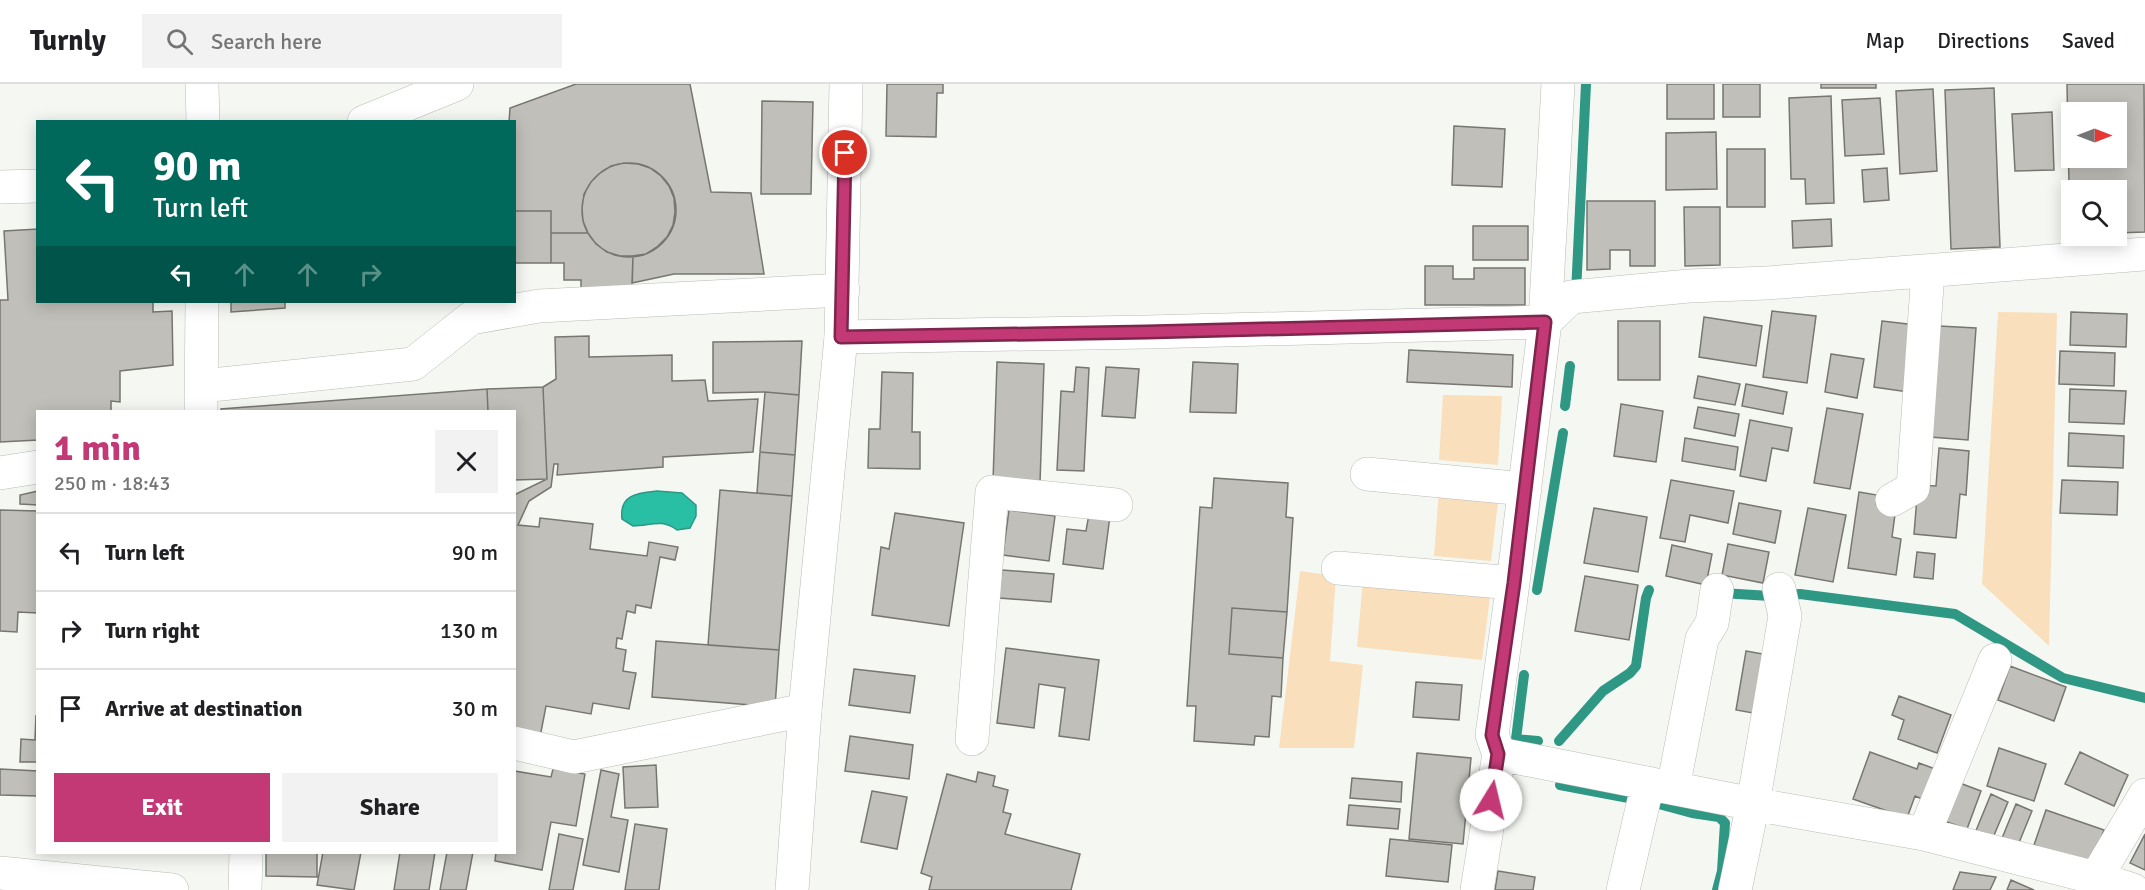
<!DOCTYPE html>
<meta charset="utf-8">
<style>
:root{--surface:#fff;--page:#f2f2f2;--text:#202124;--muted:#757577;--line:#e0e0e0;--accent:#c23975}
body{margin:0;font-family:Signika,sans-serif;background:var(--page);color:var(--text);height:100vh;display:flex;flex-direction:column;font-size:22px;white-space:nowrap}
*{box-sizing:border-box;margin:0}
p{font-size:20px;color:var(--muted)}
.icon{flex:none;width:33px;height:33px;fill:none;stroke:currentColor;stroke-width:2;stroke-linecap:round;stroke-linejoin:round}
.map{position:relative;flex:1;overflow:hidden}
.sheet{position:absolute;left:36px;top:326px;width:480px;height:444px;display:flex;flex-direction:column;background:var(--surface);border-radius:0px;box-shadow:0 3px 15px #0003}
.sheet>*{flex:none}
.banner{position:absolute;left:36px;top:36px;width:480px;height:183px;border-radius:0px;box-shadow:0 3px 15px #0003;background:#00695c;color:#fff;overflow:hidden}
.needle{width:39px;rotate:90deg}
.fabs{position:absolute;left:2061px;top:18px;display:grid;gap:12px}
.fabs a{display:grid;place-items:center;width:66px;height:66px;border-radius:0px;background:var(--surface);box-shadow:0 3px 15px #0003;font-size:30px}
.pin{position:absolute;display:grid;place-items:center;width:51px;height:51px;color:#fff;margin:-26px;border:3px solid #fff;border-radius:50%;box-shadow:0 2px 6px #0007}
.me{position:absolute;width:66px;margin:-33px;rotate:9deg;stroke-linejoin:round;filter:drop-shadow(0 0 4px #0008)}
.turn{display:flex;align-items:center;gap:21px;height:126px;padding:0 18px;font-size:27px}
.turn .icon{width:78px;height:78px;stroke-width:2.5}
.turn b{display:block;font-size:42px;line-height:51px}
.lanes{display:flex;align-items:center;height:57px;padding:0 18px;background:#0003;justify-content:center;gap:30px;direction:ltr}
.lanes .off{opacity:.35}
.round{display:grid;place-items:center;flex:none;width:63px;height:63px;border-radius:0px;background:var(--page)}
.head{display:flex;align-items:center;justify-content:space-between;height:102px;padding:0 18px}
h1{font-size:36px;font-weight:700;line-height:45px;color:var(--accent)}
.button{display:flex;gap:12px;margin-top:auto;padding:12px 18px}
.button a{flex:1;height:69px;border-radius:0px;background:var(--accent);color:#fff;font-size:24px;font-weight:700;line-height:69px;text-align:center}
.button a+a{background:var(--page);color:var(--text)}
ul{padding:0;list-style:none}
li{display:flex;align-items:center;gap:18px;height:78px;padding:0 18px;border-top:2px solid var(--line)}
li div{flex:1}
li b{display:block;font-size:22px}
li em{font-style:normal}
header{display:flex;align-items:center;gap:36px;box-sizing:border-box;height:84px;padding:0 30px;background:var(--surface);border-bottom:2px solid var(--line)}
header strong{font-size:28px}
nav{display:flex;gap:33px;margin-inline-start:auto;font-size:21px}
.search{width:420px;height:54px;background:var(--page);display:flex;align-items:center;gap:15px;box-sizing:border-box;padding:0 21px;border-radius:0px;color:var(--muted);font-size:22px}
.map>svg:first-child{display:block}
.green{fill:#f9dfbc}
.water{fill:#28bfa4;stroke:#2e9884;stroke-width:1.5}
.lines{fill:none;stroke-linecap:round;stroke-linejoin:round}
.stream{stroke:#2e9884;stroke-width:10}
.building{fill:#c0bfb9;stroke:#777670;stroke-width:1.5;fill-rule:evenodd}
.street-casing{stroke:#b9bcb6;stroke-width:34}
.secondary-casing{stroke:#b9bcb6;stroke-width:34}
.street{stroke:#fff;stroke-width:33}
.secondary{stroke:#fff;stroke-width:33}
.route-casing{stroke:#7e254c;stroke-width:15}
.route{stroke:#c23975;stroke-width:10}
</style>
<header>
<strong>Turnly</strong>
<div class="search"><svg class="icon" aria-label="search" viewBox="0 0 24 24"><circle cx="10" cy="10" r="6"/><path d="M15 15l6 6"/></svg>Search here</div>
<nav><a>Map</a><a>Directions</a><a>Saved</a></nav>
</header>
<div class="map">
<svg width="2145" height="806" viewBox="0 0 2145 806">
<rect width="100%" height="100%" fill="#f5f8f2"/>
<path class="green" d="M1998 228 2057 229 2049 562 1982 500Z
M1443 311 1502 312 1498 381 1439 376Z
M1439 406 1499 410 1491 477 1434 472Z
M1300 487 1336 492 1330 577 1363 581 1354 664H1279Z
M1363 496 1491 505 1482 576 1357 563Z"/>
<path class="water" d="M657 407 682 409 696 421V432L690 444 677 446C661 434 651 442 633 442L622 435C619 410 638 409 657 407Z"/>
<g class="lines">
<path class="stream" d="M1576 209 1586 0
M1565 322 1570 282
M1537 506 1563 349
M1722 509 1770 512 1800 510 1955 530 2063 594 2145 614
M1524 591 1516 655 1538 657
M1559 657 1603 607 1630 589 1636 582 1646 514 1649 506
M1560 701 1655 719 1692 729 1719 733 1725 739 1722 787 1717 806"/>
</g>
<path class="building" d="M576 0H690L711 108 751 109 764 190H674L632 199 633 172 646 170 657 163 667 153 673 141 675 128 674 114 669 102 661 92 650 84 638 80 624 79 611 82 600 89 591 98 584 110 582 124 583 137 588 149H551V127H514V38H509L510 24Z
M887 0H943V9H937L936 53 886 52Z
M1667 0H1714V35H1667Z
M1723 0H1760V33H1723Z
M1821 0H1876V4H1821Z
M2067 0H2144L2145 148 2116 149V106H2072L2070 150ZM2072 28H2116V74H2072Z
M1994 4 2000 163 1951 165 1945 6Z
M1933 5 1937 87 1900 90 1896 7Z
M1831 12 1834 119 1806 120 1805 95H1791L1789 14Z
M1880 14 1884 70 1845 72 1842 16Z
M762 17 813 18 811 110H761Z
M2052 28 2054 86 2015 87 2012 30Z
M1454 42 1505 45 1502 103 1452 101Z
M1716 48 1717 105 1666 106V49Z
M1727 65H1765V123H1727Z
M582 126a47 47 0 1 1 94 0a47 47 0 1 1-94 0Z
M1887 84 1889 116 1864 118 1862 86Z
M1587 117H1655V182H1630V166H1610V185L1587 186Z
M1684 123H1720V181L1685 182Z
M514 127H551V179H514Z
M1831 135 1832 162 1793 164 1792 137Z
M1473 142H1528V176H1473Z
M38 145V218H153V228L172 227 173 281 120 287V318L111 317V327H38V356L0 358V216H8L4 147Z
M551 149H588L596 160 607 168 620 172H633L632 212H581V196H564V179H551Z
M1425 182H1453V195H1474V184H1525V221H1425Z
M231 218H285V224L231 228Z
M1772 227 1816 232 1807 299 1763 293Z
M2071 228 2127 230 2126 263 2070 261Z
M1704 233 1762 242 1756 282 1699 273Z
M1618 237H1660V296H1618Z
M1882 237 1916 241 1908 308 1874 303Z
M1939 242 1976 244 1968 356 1930 353Z
M589 252V273L672 271V297L705 296 708 317 758 315 753 368 663 373V383L557 391 558 380H554L551 403 529 417 518 441 539 443 540 434 593 440 590 465 647 472 649 458 678 463 675 476 660 473 651 524 636 521 635 529 627 527 622 555 617 554 616 564 626 566 623 587 636 589 629 625 593 619 591 630 546 622 540 653 514 648V411L547 395 543 303 556 295 555 253Z
M802 257 799 311 765 308 713 309V258Z
M1409 266 1513 271 1512 303 1407 298Z
M2060 267 2115 269 2114 302 2059 300Z
M1831 270 1864 275 1857 314 1825 308Z
M997 278 1044 280 1040 399 993 397Z
M1193 278 1238 280 1236 329 1190 328Z
M1076 283 1089 284 1084 387 1057 386 1061 307 1074 308Z
M1106 283 1139 285 1135 334 1102 332Z
M882 288 913 289 912 348H920V385L868 384 869 345H880Z
M1698 292 1740 300 1735 321 1694 314Z
M1746 300 1787 308 1783 330 1742 322Z
M543 303 547 395 514 396V327H488L487 305Z
M487 305 488 327H221V325Z
M2070 305 2126 307 2124 340 2069 338Z
M765 308 799 311 795 371 760 368Z
M1621 320 1663 327 1656 378 1614 372Z
M1698 323 1739 330 1735 352 1694 344Z
M1827 324 1863 330 1850 405 1814 399Z
M1750 336 1792 344 1788 367 1772 364 1766 397 1740 392Z
M2069 349 2124 352 2123 384 2068 382Z
M1685 354 1738 363 1735 386 1682 377Z
M1939 364 1969 367 1966 411 1960 410 1956 454 1914 450 1918 401 1936 402Z
M760 368 795 371 792 412 757 409Z
M1214 394 1288 399 1286 433 1293 434 1287 528 1232 524 1229 570 1283 574 1281 613 1272 612 1269 653 1255 652 1254 661 1194 657 1196 622H1187L1200 423 1212 424Z
M1671 396 1734 407 1728 439 1690 431 1685 458 1660 454Z
M2062 396 2118 398 2117 431 2060 429Z
M720 406 792 412 779 566 708 561Z
M38 407V421L20 420V411Z
M1859 408 1877 411 1876 420 1896 423 1892 453 1901 455 1896 491 1848 484Z
M1739 419 1781 427 1775 459 1733 450Z
M1594 424 1647 433 1638 488 1584 479Z
M1808 424 1846 431 1833 498 1795 491Z
M0 426 38 427V529L18 528 17 548 0 547Z
M1009 426 1055 432 1049 477 1003 471Z
M895 429 964 439 949 542 872 531 881 463 889 465Z
M1089 430 1110 432 1103 485 1063 480 1067 445 1086 447Z
M1728 460 1769 468 1763 499 1722 491Z
M1672 461 1712 470 1706 501 1666 492Z
M1917 468 1935 470 1933 495 1914 493Z
M1002 486 1054 490 1051 518 999 514Z
M1585 492 1638 501 1629 556 1575 547Z
M1232 524 1287 528 1283 574 1229 570Z
M656 557 779 566 775 623 652 613Z
M1006 564 1099 576 1089 656 1059 652 1065 604 1039 600 1034 644 997 639Z
M1746 567 1774 572 1764 631 1736 626Z
M2010 582 2066 603 2054 637 1998 616Z
M854 585 915 592 910 629 849 621Z
M1416 598 1462 601 1459 636 1413 633Z
M1899 612 1951 631 1937 669 1898 655 1904 636 1892 631Z
M36 631 38 678H20L21 655 35 656Z
M850 652 913 661 909 695 845 687Z
M1999 664 2046 680 2034 717 1987 702Z
M1870 668 1917 685 1919 679 1938 686 1927 717 1915 712 1907 734 1853 715Z
M2080 668 2128 691 2114 722 2065 700Z
M1417 669 1471 674 1463 760 1409 755Z
M656 681 658 723 625 724 623 683Z
M0 685 38 687V712L0 711Z
M553 685 585 690 576 742 551 738 542 786 495 777 496 768H514V687L551 693Z
M601 686 619 690 611 733 628 736 619 788 583 781Z
M978 688 995 692 993 702 1008 706 1003 728 1011 730 1005 750 1080 770 1071 806H929L932 793 921 789 947 690 976 698Z
M1352 694 1402 698 1401 718 1350 714Z
M1957 698 1981 707 1967 745 1944 737Z
M872 707 907 713 897 765 861 758Z
M1991 710 2008 718 1992 756 1975 749Z
M2016 720 2032 727 2016 766 2000 759Z
M1349 721 1400 725 1398 745 1347 741Z
M2046 726 2104 746 2092 781 2034 761Z
M635 740 667 745 659 806H625Z
M559 750 583 755 573 806H549Z
M2145 750V786L2130 779Z
M1390 755 1452 761 1448 798 1386 792Z
M266 768H317V793L266 792Z
M323 768H361L354 806 317 801Z
M400 768H435L429 806H394Z
M447 768H473L466 806H440Z
M1498 787 1535 793 1533 806H1495Z
M1960 788 1996 793 1990 806H1953Z
M2011 796 2034 806H2007Z"/>
<g class="lines">
<g class="street-casing">
<path id="street" d="M202 0 203 38
M364 38 457 0
M0 103 38 102
M841 253 1147 248 1545 238 1571 213 1689 202 1767 199 2145 170
M202 302 413 280 471 234 539 222 843 206
M201 327 202 218
M0 389 38 383
M1367 390 1525 405
M1892 416 1913 404 1928 187
M1338 484 1513 499
M972 655 992 408 1116 421
M514 659 574 673 805 626
M1499 670 1753 720 1924 750 2096 794 2145 711
M1673 704 1702 555 1712 539 1717 506
M1924 750 1995 576
M2096 794 2133 806
M245 806 246 768
M1477 806 1499 670 1492 651 1513 499 1545 238 1558 0
M1623 806 1648 699
M1735 806 1753 720 1785 532 1779 505"/>
</g>
<g class="secondary-casing">
<path id="secondary" d="M0 789 172 806
M792 806 805 626 841 253 846 0"/>
</g>
<use href="#street" class="street"/>
<use href="#secondary" class="secondary"/>
</g>
<g class="lines">
<g class="route-casing">
<path id="route" d="M845 69 841 253 1147 248 1545 238 1514 499 1492 651 1498 670 1491 716"/>
</g>
<use href="#route" class="route"/>
</g>
</svg>
<div class="fabs">
<a><svg class="needle" viewBox="-14 -14 28 28"><path d="M0-13l5 13h-10z" fill="#e53935"/><path d="M0 13l5-13h-10z" fill="#757577"/></svg></a>
<a><svg class="icon" aria-label="search" viewBox="0 0 24 24"><circle cx="10" cy="10" r="6"/><path d="M15 15l6 6"/></svg></a>
</div>
<div class="pin" style="left:845px;top:69px;background:#d93025"><svg class="icon" aria-label="arrive" viewBox="0 0 24 24"><path d="M6 21V4h12l-3 4 3 4H6"/></svg></div>
<svg class="me" style="left:1491px;top:716px" viewBox="-20 -20 40 40"><circle r="19" fill="#fff"/><path d="M0-13L10 11 0 6-10 11z" fill="#c23975"/></svg>
<div class="banner">
<div class="turn"><svg class="icon" aria-label="left" viewBox="0 0 24 24"><path d="M17 20v-9H6M10 6l-5 5 5 5"/></svg><div><b>90 m</b>Turn left</div></div>
<div class="lanes"><svg class="icon" aria-label="left" viewBox="0 0 24 24"><path d="M17 20v-9H6M10 6l-5 5 5 5"/></svg><svg class="icon off" aria-label="ahead" viewBox="0 0 24 24"><path d="M12 20V5M6 11l6-6 6 6"/></svg><svg class="icon off" aria-label="ahead" viewBox="0 0 24 24"><path d="M12 20V5M6 11l6-6 6 6"/></svg><svg class="icon off" aria-label="right" viewBox="0 0 24 24"><path d="M7 20v-9h11M14 6l5 5-5 5"/></svg></div>
</div>
<section class="sheet">
<div class="head"><div><h1>1 min</h1><p>250 m · 18:43</p></div><a class="round"><svg class="icon" aria-label="close" viewBox="0 0 24 24"><path d="M6 6l12 12M18 6L6 18"/></svg></a></div>
<ul>
<li><svg class="icon" aria-label="left" viewBox="0 0 24 24"><path d="M17 20v-9H6M10 6l-5 5 5 5"/></svg><div><b>Turn left</b></div><em>90 m</em></li>
<li><svg class="icon" aria-label="right" viewBox="0 0 24 24"><path d="M7 20v-9h11M14 6l5 5-5 5"/></svg><div><b>Turn right</b></div><em>130 m</em></li>
<li><svg class="icon" aria-label="arrive" viewBox="0 0 24 24"><path d="M6 21V4h12l-3 4 3 4H6"/></svg><div><b>Arrive at destination</b></div><em>30 m</em></li>
</ul>
<div class="button"><a>Exit</a><a>Share</a></div>
</section>
</div>
